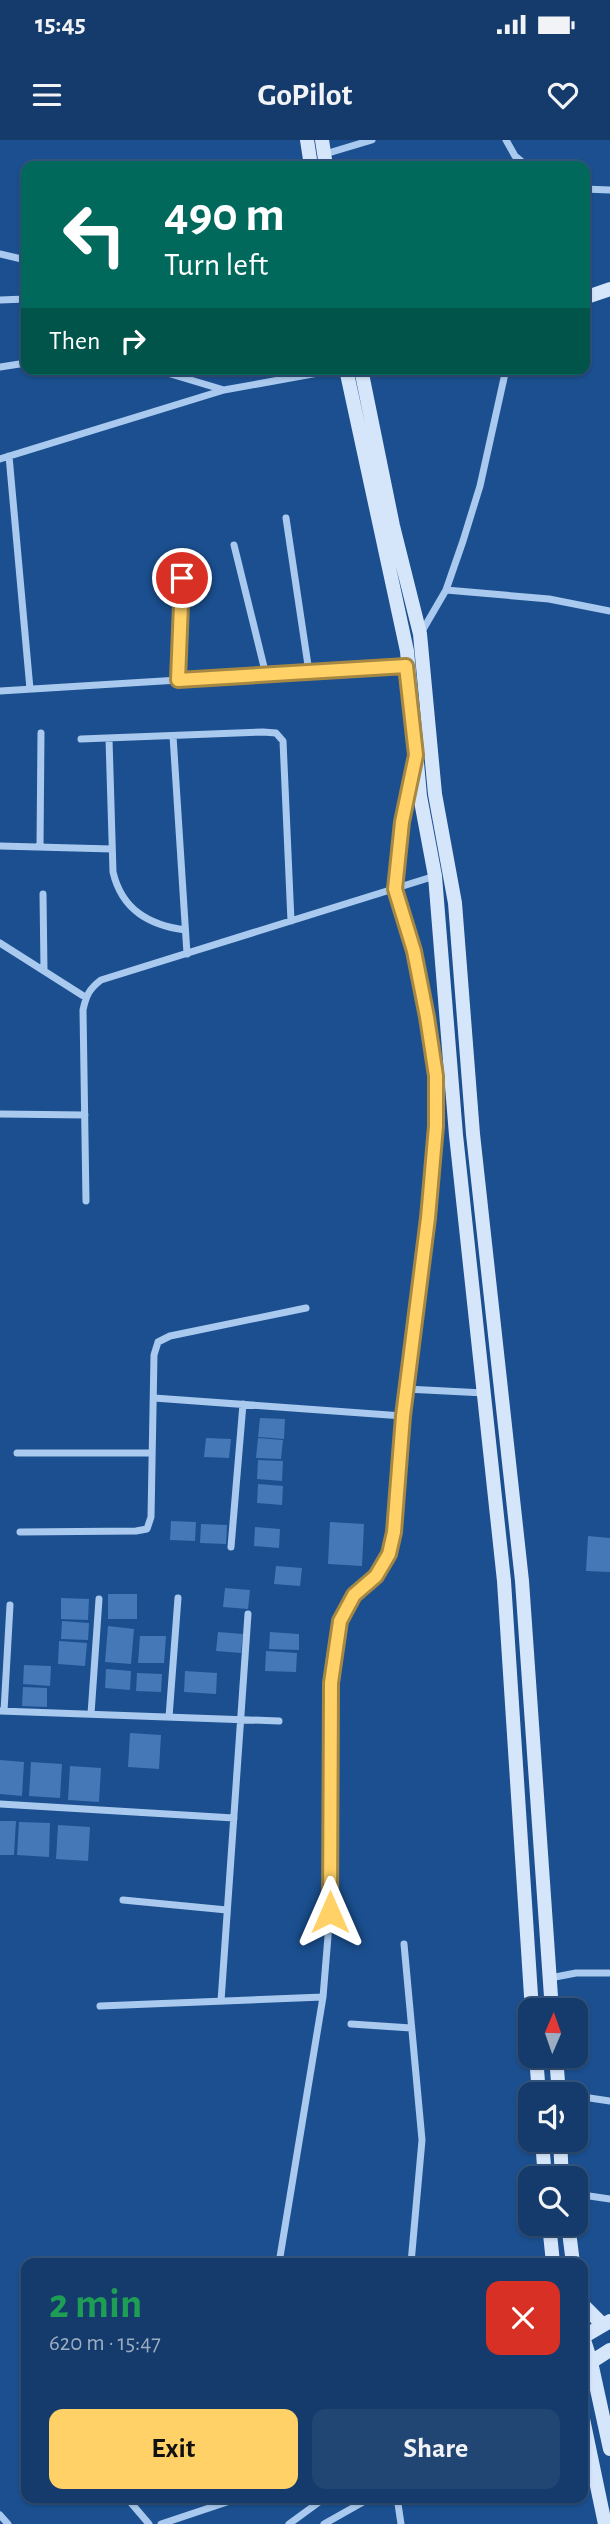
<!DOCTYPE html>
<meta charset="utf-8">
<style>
:root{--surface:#143b6b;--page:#214673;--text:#f1f3f6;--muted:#9dadc1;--line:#33557e;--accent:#ffd166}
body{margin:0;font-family:"Alegreya Sans",sans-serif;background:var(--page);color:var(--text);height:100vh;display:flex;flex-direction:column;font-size:26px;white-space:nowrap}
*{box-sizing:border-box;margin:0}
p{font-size:23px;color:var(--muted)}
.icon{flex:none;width:38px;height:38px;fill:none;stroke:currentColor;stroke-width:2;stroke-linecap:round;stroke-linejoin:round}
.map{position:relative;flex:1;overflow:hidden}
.details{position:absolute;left:21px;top:2118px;width:567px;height:245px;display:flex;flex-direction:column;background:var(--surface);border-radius:14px;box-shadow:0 2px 5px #0004,0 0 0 2px var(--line)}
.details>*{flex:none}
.guide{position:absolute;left:21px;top:21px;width:569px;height:214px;border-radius:14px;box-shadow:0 2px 5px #0004,0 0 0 2px var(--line);background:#00695c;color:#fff;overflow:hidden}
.needle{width:46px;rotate:2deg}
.fabs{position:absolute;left:518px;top:1858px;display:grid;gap:14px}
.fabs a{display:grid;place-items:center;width:70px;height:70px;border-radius:14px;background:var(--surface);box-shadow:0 2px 5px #0004,0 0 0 2px var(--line);font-size:35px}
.pin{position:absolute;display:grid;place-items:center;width:60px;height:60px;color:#fff;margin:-30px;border:4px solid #fff;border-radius:50%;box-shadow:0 2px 7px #0007}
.me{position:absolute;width:77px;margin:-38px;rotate:0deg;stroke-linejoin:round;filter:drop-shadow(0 0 5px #0008)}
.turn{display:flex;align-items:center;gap:24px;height:147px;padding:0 28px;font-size:32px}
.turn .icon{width:91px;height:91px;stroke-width:2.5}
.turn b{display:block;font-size:49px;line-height:60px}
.then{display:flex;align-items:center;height:66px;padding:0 28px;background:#0003;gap:14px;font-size:26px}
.round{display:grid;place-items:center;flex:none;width:74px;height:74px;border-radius:14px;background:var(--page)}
.headline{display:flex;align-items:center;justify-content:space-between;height:119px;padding:0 28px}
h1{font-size:42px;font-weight:700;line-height:52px;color:#1e9e55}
.cta{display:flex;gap:14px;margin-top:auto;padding:14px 28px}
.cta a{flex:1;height:80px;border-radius:14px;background:var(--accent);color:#111;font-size:28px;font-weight:700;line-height:80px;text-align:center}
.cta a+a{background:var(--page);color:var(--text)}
.status{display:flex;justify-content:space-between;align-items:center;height:49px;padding:0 35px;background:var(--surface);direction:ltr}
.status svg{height:19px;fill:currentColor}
header{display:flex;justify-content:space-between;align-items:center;height:91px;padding:0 28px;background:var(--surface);font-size:32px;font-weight:700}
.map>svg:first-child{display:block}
.building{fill:#4478b7}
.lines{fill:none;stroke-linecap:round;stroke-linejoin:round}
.street{stroke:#a9c9ee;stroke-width:7}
.secondary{stroke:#d6e6fa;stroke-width:14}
.route-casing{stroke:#a68842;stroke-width:18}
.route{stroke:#ffd166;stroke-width:12}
</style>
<div class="status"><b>15:45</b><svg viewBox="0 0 49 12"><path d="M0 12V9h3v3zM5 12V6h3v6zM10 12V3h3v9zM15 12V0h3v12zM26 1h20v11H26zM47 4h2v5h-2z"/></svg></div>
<header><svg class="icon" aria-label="menu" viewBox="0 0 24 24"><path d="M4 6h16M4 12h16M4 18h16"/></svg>GoPilot<svg class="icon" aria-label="heart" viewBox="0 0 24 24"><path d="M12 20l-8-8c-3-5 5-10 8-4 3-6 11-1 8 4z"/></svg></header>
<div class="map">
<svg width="610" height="2384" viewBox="0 0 610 2384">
<rect width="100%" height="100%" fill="#1b4f8f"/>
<path class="building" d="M260 1278 285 1279 284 1299 258 1297Z
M206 1298 231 1299 229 1318 204 1317Z
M258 1298 283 1300 281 1319 256 1318Z
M258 1320 283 1321 282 1341 257 1339Z
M258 1344 283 1346 282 1365 257 1363Z
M171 1381 196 1382 195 1401 170 1400Z
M330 1382 364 1384 362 1426 328 1424Z
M201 1384 227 1385 226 1404 200 1403Z
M255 1387 280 1389 279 1408 254 1406Z
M588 1396 610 1398V1432L586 1431Z
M276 1426 302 1428 300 1446 274 1444Z
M225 1448 250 1450 248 1469 223 1467Z
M108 1454H137V1479H108Z
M61 1458 89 1459 88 1480 61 1479Z
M62 1481 89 1483 88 1500 61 1499Z
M108 1486 134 1489 131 1524 105 1522Z
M218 1492 243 1494 241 1513 216 1511Z
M270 1492 299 1494V1510L269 1509Z
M140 1496H166L164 1523H138Z
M59 1501 87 1503 85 1526 58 1524Z
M266 1511 297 1513 296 1532 265 1531Z
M24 1525 51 1526 50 1546 23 1544Z
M106 1529 131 1531 130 1550 105 1548Z
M185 1531 217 1533 216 1554 184 1552Z
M137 1533 162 1534 161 1552 136 1551Z
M23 1547 47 1548V1567L22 1566Z
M130 1593 161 1595 159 1629 128 1627Z
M0 1620 24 1622 22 1656 0 1654Z
M31 1622 62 1624 60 1658 29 1656Z
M70 1626 101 1628 99 1662 68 1660Z
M0 1681H16L14 1715H0Z
M19 1682 50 1683 49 1717 17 1715Z
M58 1685 90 1687 88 1721 56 1719Z"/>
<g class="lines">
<path class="street" d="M506 0 515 16 527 26
M325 14 372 0
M584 49 610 50
M0 114 26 120
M0 160 26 159
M0 227 26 223
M154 229 224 250
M9 316 30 549
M0 319 224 250 340 229
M286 378 309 532
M234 405 266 535
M446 450 549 459 610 471
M421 493 446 450 463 401 480 346 506 229
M178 540 183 412
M0 551 406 526
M173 596 187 814
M81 599 263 592 276 593 283 601 291 781
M109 599 113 732C122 770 149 785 185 790
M0 706 112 709
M40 707 41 593
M43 754 44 830
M0 803 85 857
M0 974 85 975
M86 1061 83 870C86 856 89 849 101 840L435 736
M406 1249 484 1253
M154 1258 403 1276
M17 1313H151
M20 1392 136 1391 147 1389 151 1377 154 1215 158 1202 170 1196 306 1168
M231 1407 243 1264
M0 1571 279 1581
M4 1571 10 1465
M91 1574 99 1459
M169 1577 178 1458
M0 1664 234 1678
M123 1760 227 1770
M404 1804 422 2000 411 2123
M550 1838 576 1833H610
M221 1861 248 1474
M100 1866 323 1857
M351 1884 411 1888
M576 1956 610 1961
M576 2054 610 2059
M279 2123 323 1857 330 1772 331 1543 340 1481 354 1455 376 1436 389 1414 394 1392 403 1276 428 1078 436 986V936L414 811 395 749 402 682 413 629
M126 2357 149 2384
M397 2357 401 2384
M0 2375 8 2384
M161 2384 242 2357
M289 2384 326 2357
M324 2384 372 2357"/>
<path class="secondary" d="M307 0 311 26
M322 0 326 26
M584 158 610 149
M346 229 407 511 420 656 435 736 456 995 504 1441 532 1871
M361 229 393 386 420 494 435 654 455 763 473 994 522 1441 552 1871
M536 1916 539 1955
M556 1916 559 1955
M542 2000 545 2039
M560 2000 562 2039
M549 2084 553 2123
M568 2084 573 2123
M583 2165 603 2185
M583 2197 591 2222 610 2309
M583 2197 610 2181
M585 2226 610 2210
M583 2279 605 2384"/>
</g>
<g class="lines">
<g class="route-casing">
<path id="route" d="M182 438 178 540 406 526 416 615 402 682 395 749 414 811 427 877 436 936V986L428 1078 403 1276 394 1392 389 1414 376 1436 354 1455 340 1481 331 1543 330 1772"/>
</g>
<use href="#route" class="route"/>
</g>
</svg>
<div class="fabs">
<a><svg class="needle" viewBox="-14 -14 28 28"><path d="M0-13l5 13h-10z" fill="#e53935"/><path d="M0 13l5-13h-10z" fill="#9dadc1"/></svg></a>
<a><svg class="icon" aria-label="sound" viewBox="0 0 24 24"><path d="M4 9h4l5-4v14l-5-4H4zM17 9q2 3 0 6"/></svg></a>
<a><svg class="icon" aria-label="search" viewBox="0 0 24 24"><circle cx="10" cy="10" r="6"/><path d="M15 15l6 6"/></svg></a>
</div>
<div class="pin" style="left:182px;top:438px;background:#d93025"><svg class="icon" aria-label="arrive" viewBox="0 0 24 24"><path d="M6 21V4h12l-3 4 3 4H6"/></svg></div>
<svg class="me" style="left:330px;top:1772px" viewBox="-20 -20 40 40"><path d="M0-17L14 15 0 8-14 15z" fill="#ffd166" stroke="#fff" stroke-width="4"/></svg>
<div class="guide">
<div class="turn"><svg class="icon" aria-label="left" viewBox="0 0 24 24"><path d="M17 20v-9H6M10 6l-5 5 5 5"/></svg><div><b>490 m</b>Turn left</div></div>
<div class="then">Then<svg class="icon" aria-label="right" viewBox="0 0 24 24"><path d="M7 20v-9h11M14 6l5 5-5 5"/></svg></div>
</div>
<section class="details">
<div class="headline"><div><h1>2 min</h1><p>620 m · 15:47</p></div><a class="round" style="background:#d93025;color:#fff"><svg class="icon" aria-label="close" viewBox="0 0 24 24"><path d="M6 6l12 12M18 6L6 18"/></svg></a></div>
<div class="cta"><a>Exit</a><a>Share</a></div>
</section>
</div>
